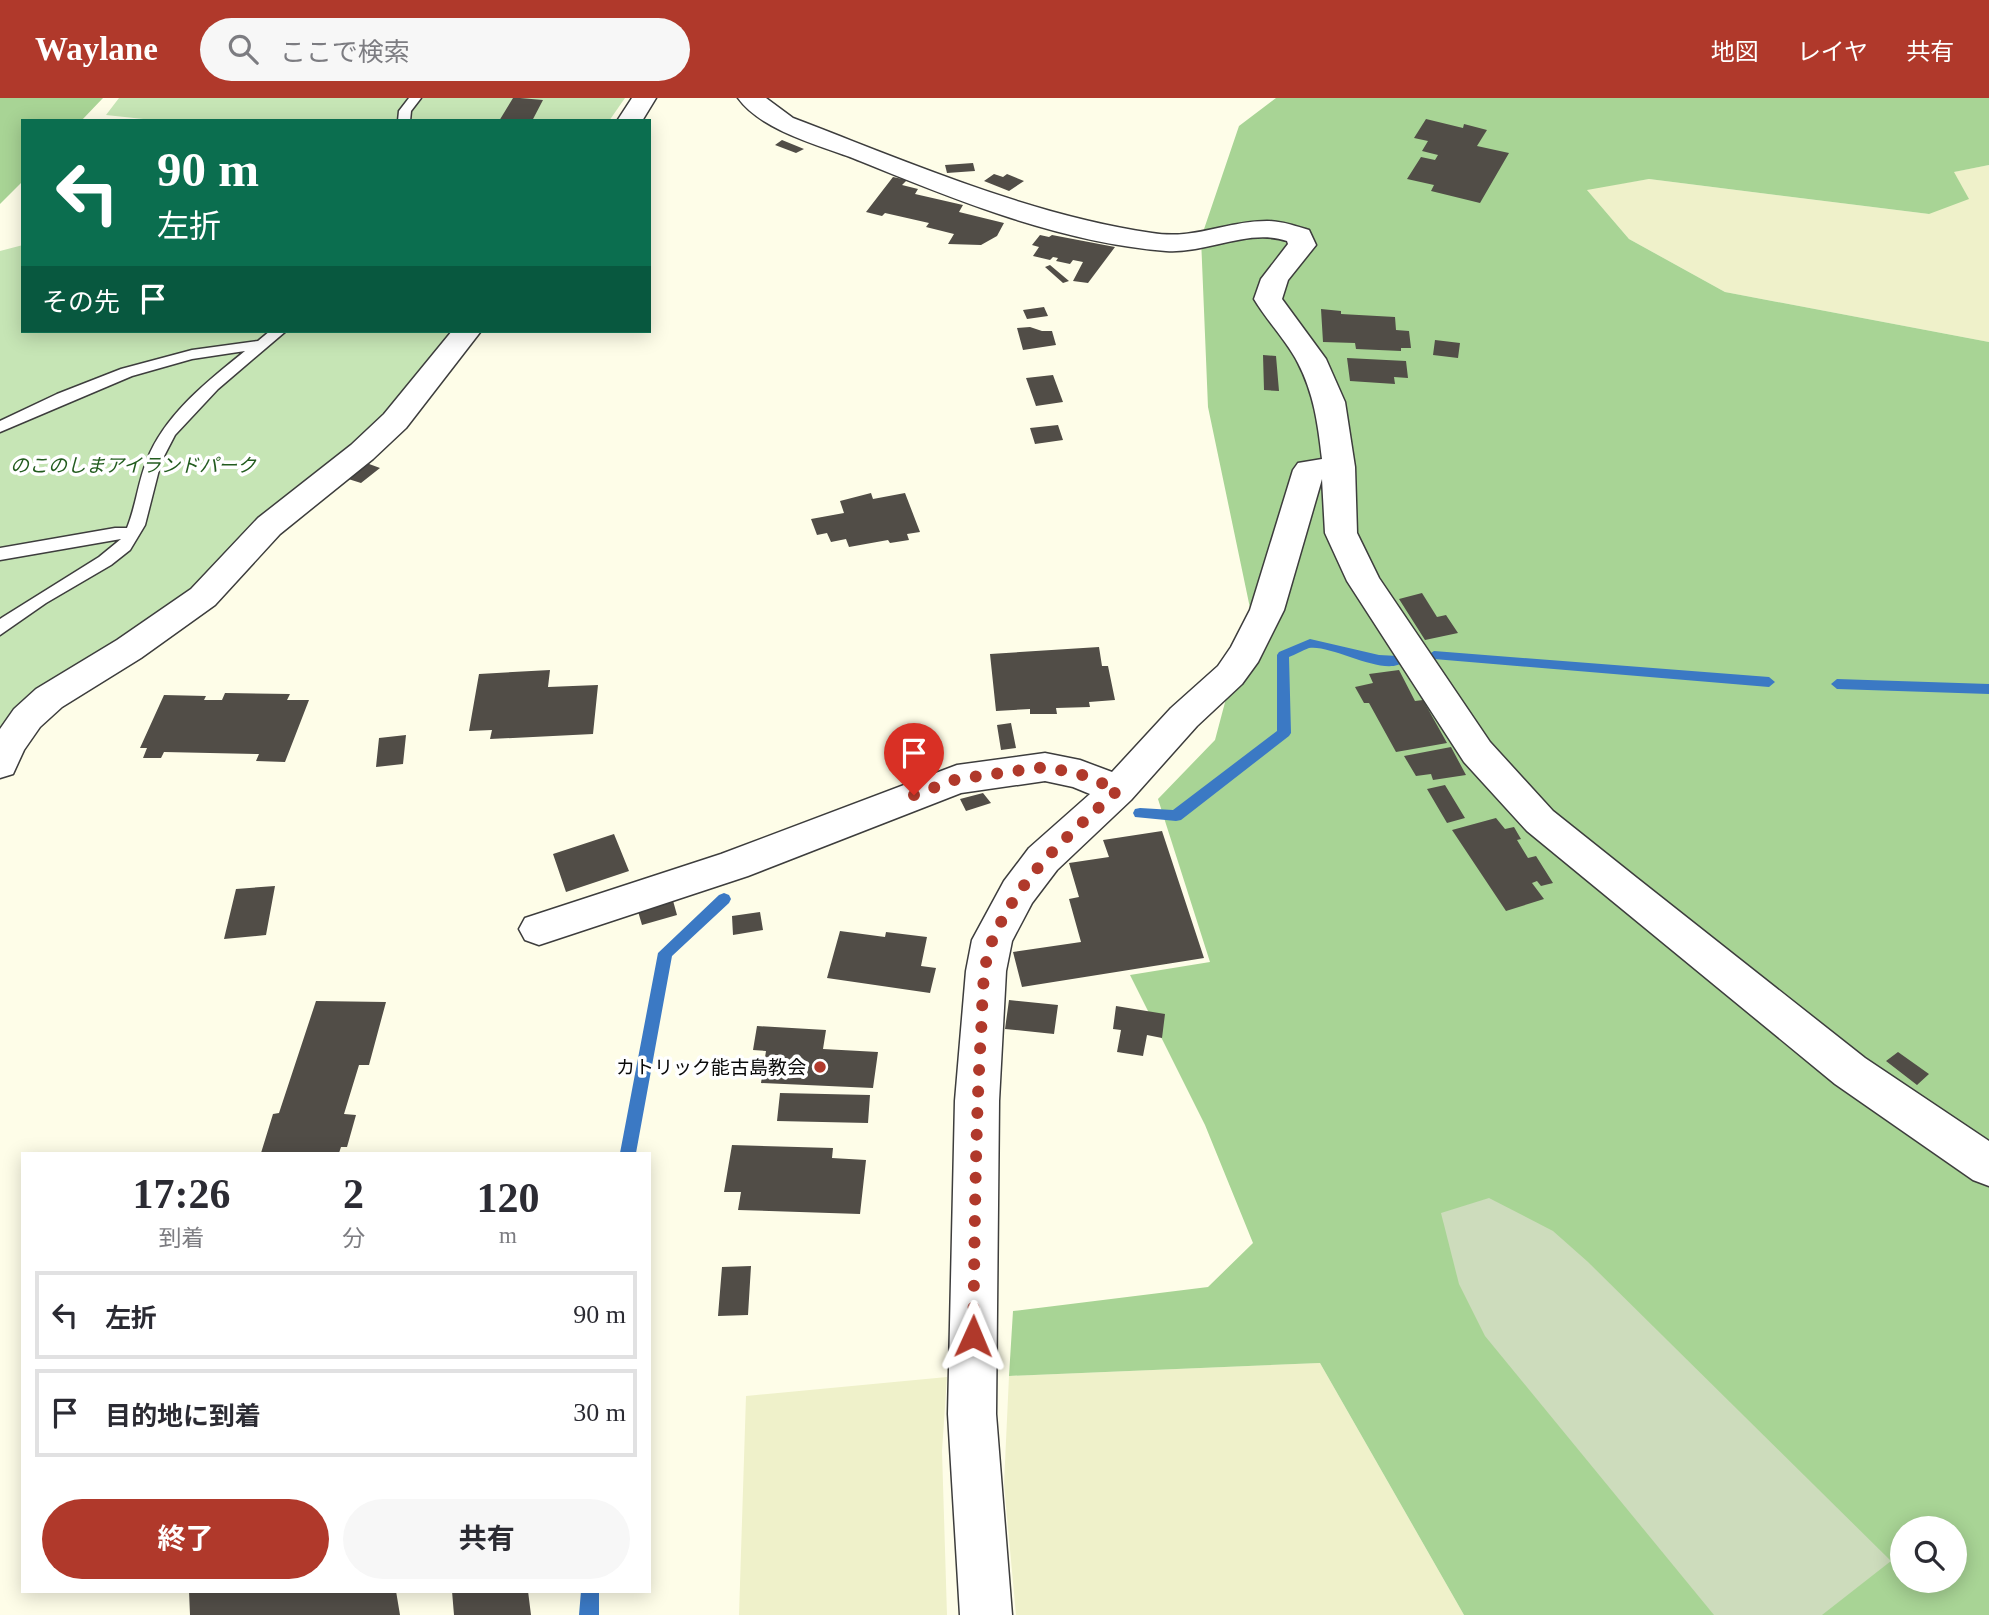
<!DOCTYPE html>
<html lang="ja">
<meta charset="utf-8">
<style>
:root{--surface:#fff;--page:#f7f7f7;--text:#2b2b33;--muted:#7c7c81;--line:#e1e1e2;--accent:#b0392b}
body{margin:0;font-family:"Times New Roman","Noto Sans JP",serif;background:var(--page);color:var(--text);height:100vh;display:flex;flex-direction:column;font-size:26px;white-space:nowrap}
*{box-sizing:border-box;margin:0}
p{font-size:23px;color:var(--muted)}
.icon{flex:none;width:38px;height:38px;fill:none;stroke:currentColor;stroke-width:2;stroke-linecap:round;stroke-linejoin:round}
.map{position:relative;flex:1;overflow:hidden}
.sheet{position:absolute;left:21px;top:1054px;width:630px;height:441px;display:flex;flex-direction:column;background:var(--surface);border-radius:0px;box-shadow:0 4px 18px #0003}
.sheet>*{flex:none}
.hud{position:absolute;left:21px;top:21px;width:630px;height:214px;border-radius:0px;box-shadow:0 4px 18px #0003;background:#0b6e4f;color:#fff;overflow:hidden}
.controls{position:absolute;left:1890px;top:1418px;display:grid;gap:14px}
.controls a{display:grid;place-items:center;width:77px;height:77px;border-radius:50%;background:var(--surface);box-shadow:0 4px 18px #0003;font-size:35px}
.pin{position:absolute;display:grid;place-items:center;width:60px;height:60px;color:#fff;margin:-72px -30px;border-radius:50% 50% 50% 0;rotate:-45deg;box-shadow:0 0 7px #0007}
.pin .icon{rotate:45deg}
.me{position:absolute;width:77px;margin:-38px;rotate:1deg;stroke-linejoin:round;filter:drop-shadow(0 0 5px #0008)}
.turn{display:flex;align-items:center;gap:24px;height:147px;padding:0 21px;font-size:32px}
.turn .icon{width:91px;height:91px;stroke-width:2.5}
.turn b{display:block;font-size:49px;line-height:60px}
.then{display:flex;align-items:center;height:66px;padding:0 21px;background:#0003;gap:14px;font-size:26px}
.eta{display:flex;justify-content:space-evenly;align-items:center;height:119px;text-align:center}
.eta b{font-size:42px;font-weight:700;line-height:49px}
.button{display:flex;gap:14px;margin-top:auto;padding:14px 21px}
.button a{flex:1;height:80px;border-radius:42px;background:var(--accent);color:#fff;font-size:28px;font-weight:700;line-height:80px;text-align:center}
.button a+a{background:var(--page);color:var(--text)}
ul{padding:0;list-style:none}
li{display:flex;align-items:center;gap:21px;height:88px;margin:0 14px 10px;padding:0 7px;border:4px solid var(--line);border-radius:0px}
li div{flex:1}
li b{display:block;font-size:26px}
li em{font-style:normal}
header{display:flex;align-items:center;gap:42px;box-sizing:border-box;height:98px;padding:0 35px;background:var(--accent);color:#fff}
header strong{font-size:33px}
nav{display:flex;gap:38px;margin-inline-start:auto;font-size:24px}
.search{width:490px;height:63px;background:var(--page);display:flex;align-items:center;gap:18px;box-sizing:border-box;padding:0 24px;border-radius:38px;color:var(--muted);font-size:26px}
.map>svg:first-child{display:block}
.farmland{fill:#eff1ca}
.green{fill:#c6e5b5}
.forest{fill:#a8d495;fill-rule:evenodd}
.cemetery{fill:#cddcbc}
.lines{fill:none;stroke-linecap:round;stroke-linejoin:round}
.stream{fill:#3b79c4;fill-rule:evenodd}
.building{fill:#514d47}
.service-casing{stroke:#3d3d3d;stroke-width:3}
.minor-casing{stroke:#3d3d3d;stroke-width:3}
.service{fill:#fff;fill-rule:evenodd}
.minor{fill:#fff;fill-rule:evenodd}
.route{stroke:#b0392b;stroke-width:12;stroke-dasharray:0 21.6}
.poi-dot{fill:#b0392b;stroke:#fff;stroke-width:2.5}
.labels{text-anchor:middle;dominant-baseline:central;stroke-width:7;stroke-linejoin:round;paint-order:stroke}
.park-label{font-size:19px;font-style:italic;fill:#235c1f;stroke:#fff}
.poi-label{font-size:19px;fill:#0a0a0a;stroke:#fff;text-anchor:end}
</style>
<header>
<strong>Waylane</strong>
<div class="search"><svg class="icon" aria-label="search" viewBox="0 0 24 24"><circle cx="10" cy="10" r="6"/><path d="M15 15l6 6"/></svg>ここで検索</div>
<nav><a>地図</a><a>レイヤ</a><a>共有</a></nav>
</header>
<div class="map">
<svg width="1989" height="1517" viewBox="0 0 1989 1517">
<rect width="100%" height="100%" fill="#fefde8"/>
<path class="farmland" d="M1989 67V244L1725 194 1629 141 1586 91 1649 81 1929 116 1953 74Z
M1320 1265 1464 1517H1016L1004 1386 1009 1278Z
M947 1279 942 1353 947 1517H739L746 1298Z"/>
<path class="green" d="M119 0H625L609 23H162L106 17Z
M23 147V233H454L401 306 205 488 0 642V153Z"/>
<path class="forest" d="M0 0H103L81 23H23V83L0 106Z
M1276 0H1989V67L1954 74 1969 101 1929 116 1649 81 1587 92 1629 141 1725 194 1989 244V1517H1464L1320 1265 1009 1278 1013 1213 1208 1189 1253 1145 1205 1027 1130 877 1210 864 1158 701 1215 642 1250 510 1208 309 1201 140 1239 28ZM1902 1430H1955V1482H1902Z"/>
<path class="cemetery" d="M1489 1100 1553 1133 1588 1164 1891 1463 1822 1517H1714L1485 1238 1459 1186 1441 1115Z"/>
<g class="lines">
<path class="stream" d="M1310 541 1379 557 1398 558 1404 563C1387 581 1332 546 1309 550 1303 552 1295 557 1289 559L1291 635 1289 638 1181 722 1176 723 1135 719 1133 715 1135 711 1140 710 1173 712 1277 633V557L1279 554Z
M1434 553 1769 579 1775 584 1769 589 1434 561 1428 557Z
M1837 581 1989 586V596L1837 591 1831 586Z
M724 795 729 797 731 801 729 805 672 858 636 1055H620L658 855 719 797Z
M581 1493H599V1517H579Z"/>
</g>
<path class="building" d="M513 0H520L543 2 532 23H499Z
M1426 21 1463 30 1464 26 1487 32 1477 48 1509 55 1480 105 1431 93 1434 87 1407 81 1421 59 1435 62 1438 57 1422 53 1428 43 1414 40Z
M782 42 804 51 796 55 775 47Z
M973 65 975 73 947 75 945 67Z
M994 76 1003 79 1007 76 1024 83 1009 93 984 83Z
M893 79 907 82 902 87 918 91 915 96 963 107 959 114 1004 125 997 138 981 147 948 146 954 136 926 129 929 125 885 115 882 118 866 114Z
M1040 137 1049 139 1052 137 1115 149 1088 185 1073 183 1083 164 1073 162 1070 166 1056 163 1058 160 1053 159 1050 162 1033 158 1039 149 1032 147Z
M1050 167 1069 183 1063 185 1045 169Z
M1044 209 1048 218 1027 221 1023 212Z
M1321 211 1341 213V216L1395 219 1396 232 1409 233 1411 250H1401V253L1356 251 1355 245 1323 244Z
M1030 229 1042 233H1052L1056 247 1023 252 1017 230Z
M1435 242 1460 245 1458 260 1433 257Z
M1263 257 1276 258 1279 293 1264 292Z
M1347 260 1406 263 1408 280 1394 279 1395 286 1350 283Z
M1053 277 1063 304 1036 308 1026 280Z
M1058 327 1063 342 1035 346 1030 330Z
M361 363 380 370 361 385 342 379Z
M871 395 873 401 905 395 920 434 907 436 909 442 890 445 888 442 849 449 846 441 831 444 827 435 817 437 811 421 844 415 840 403Z
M1422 495 1437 519 1446 517 1458 535 1425 542 1399 501Z
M1099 549 1102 568H1108L1115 602 1089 604 1090 609 1056 610 1057 616H1030V611L996 613 990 556Z
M550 572 548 589 598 587 593 636 490 641 492 632 469 633 479 576Z
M1399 572 1415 603 1423 602 1447 645 1396 654 1369 605H1364L1355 589 1373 585 1369 576Z
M225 595 290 596 287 602H309L285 664 256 663 259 656 164 654 161 660H143L147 650H140L164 597 206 598 204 602H222Z
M1011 625 1016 650 1001 652 997 627Z
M406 637 403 666 376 669 379 640Z
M1451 649 1466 677 1433 682 1431 676 1416 678 1404 658Z
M1445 687 1465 720 1447 725 1427 691Z
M983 695 991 705 966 713 960 701Z
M1496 720 1505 731 1514 729 1521 741 1517 742 1528 760 1536 758 1553 785 1541 788 1537 783 1532 785 1544 801 1506 813 1452 732Z
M1162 733 1204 860 1022 889 1013 854 1081 844 1069 801 1079 799 1069 765 1109 759 1103 742Z
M614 736 629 773 566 794 553 756Z
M275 788 266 837 224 841 236 791Z
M672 799 677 817 642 827 637 810Z
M760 814 763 832 733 837 732 818Z
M840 833 885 839 886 834 927 839 921 868 936 870 930 895 827 880Z
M1009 902 1058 907 1054 936 1005 931Z
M316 903 386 904 369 967H359L344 1016 356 1017 347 1049H341L339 1055H261L273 1016 279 1015Z
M1116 908 1165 916 1162 940 1147 937 1143 958 1117 954 1121 932 1113 931Z
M757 928 826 932 823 951 878 954 873 990 761 985 766 953 753 952Z
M1898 954 1929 976 1917 987 1886 963Z
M780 995 870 997 868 1025 777 1023Z
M732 1047 833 1050 832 1060 866 1062 860 1116 738 1112 741 1094H724Z
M751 1168 748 1217 718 1218 722 1169Z
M189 1493H396L400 1517H190Z
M452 1493H528L531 1517H454Z"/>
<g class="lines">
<g class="service-casing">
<path id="service" d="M409 0H421L411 13 410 23H398L399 13Z
M270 233H286L218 291 175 337 161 364 145 427 130 452 111 467 46 505 0 537V521L3 519 99 459 121 441 0 462V450L115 430H127C136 408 138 384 147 362 165 316 208 283 245 253L192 261 132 278 0 334V323L57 296 121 271 192 252 258 243Z"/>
</g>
<g class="minor-casing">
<path id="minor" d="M632 0H656L642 23H617Z
M738 0H766L793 20C911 65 1026 116 1152 135 1196 142 1226 123 1267 123 1282 123 1295 128 1309 132L1316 147 1288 182 1282 201 1326 261 1345 304 1355 369 1357 435 1379 480 1490 644 1553 713 1637 780 1865 960 1989 1043V1088L1973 1082 1835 986 1527 733 1464 664 1347 483 1325 435 1322 381 1284 512 1258 564 1242 586 1197 628 1131 702 1057 772 1032 805 1012 843 1006 873 999 1003 996 1316 1012 1517H960L948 1316 955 1003 966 873 972 842 1004 783 1029 750 1090 696 1073 689 1045 683 961 695 748 778 539 847 525 842 519 831 525 820 721 756 957 667 1045 655 1080 662 1112 674 1171 610 1218 568 1231 549 1250 512 1293 372 1298 365 1322 361C1318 326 1314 296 1298 265 1287 243 1267 223 1254 201L1261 181 1288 146 1287 143C1248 130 1206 156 1166 153 1056 144 951 100 850 59 815 46 760 31 738 0Z
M452 233H481L406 330 373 361 280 436 215 507 141 560 62 609 40 629 24 652 13 676 0 680V631L14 611 36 591 117 542 191 491 258 420 351 347 384 316Z"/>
</g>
<use href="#service" class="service"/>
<use href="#minor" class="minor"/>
</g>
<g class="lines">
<path class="route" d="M914 697 957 681 1045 669 1080 676 1118 692C1068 738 1021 776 993 841 981 868 983 906 981 935 975 1036 975 1137 973 1238"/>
</g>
<circle class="poi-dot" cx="820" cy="969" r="7"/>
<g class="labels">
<g class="park-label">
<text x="133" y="367">のこのしまアイランドパーク</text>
</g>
<g class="poi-label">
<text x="806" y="969">カトリック能古島教会</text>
</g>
</g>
</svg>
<div class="controls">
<a><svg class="icon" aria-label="search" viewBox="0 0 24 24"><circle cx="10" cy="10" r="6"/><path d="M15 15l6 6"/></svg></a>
</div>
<div class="pin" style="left:914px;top:697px;background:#d93025"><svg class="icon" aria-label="arrive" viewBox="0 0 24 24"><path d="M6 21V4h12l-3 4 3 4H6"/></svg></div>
<svg class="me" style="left:973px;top:1238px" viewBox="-20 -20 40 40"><path d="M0-17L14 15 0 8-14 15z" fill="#b0392b" stroke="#fff" stroke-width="4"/></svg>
<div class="hud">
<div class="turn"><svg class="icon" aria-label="left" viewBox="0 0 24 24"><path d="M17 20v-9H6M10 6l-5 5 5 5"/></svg><div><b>90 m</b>左折</div></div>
<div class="then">その先<svg class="icon" aria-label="arrive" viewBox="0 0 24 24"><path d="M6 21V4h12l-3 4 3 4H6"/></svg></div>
</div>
<section class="sheet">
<div class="eta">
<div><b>17:26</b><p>到着</p></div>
<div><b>2</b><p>分</p></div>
<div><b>120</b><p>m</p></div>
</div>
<ul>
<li><svg class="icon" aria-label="left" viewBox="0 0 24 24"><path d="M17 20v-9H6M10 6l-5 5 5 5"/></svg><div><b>左折</b></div><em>90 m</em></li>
<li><svg class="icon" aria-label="arrive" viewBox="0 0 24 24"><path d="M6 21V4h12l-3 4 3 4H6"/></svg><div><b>目的地に到着</b></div><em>30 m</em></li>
</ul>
<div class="button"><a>終了</a><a>共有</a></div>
</section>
</div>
